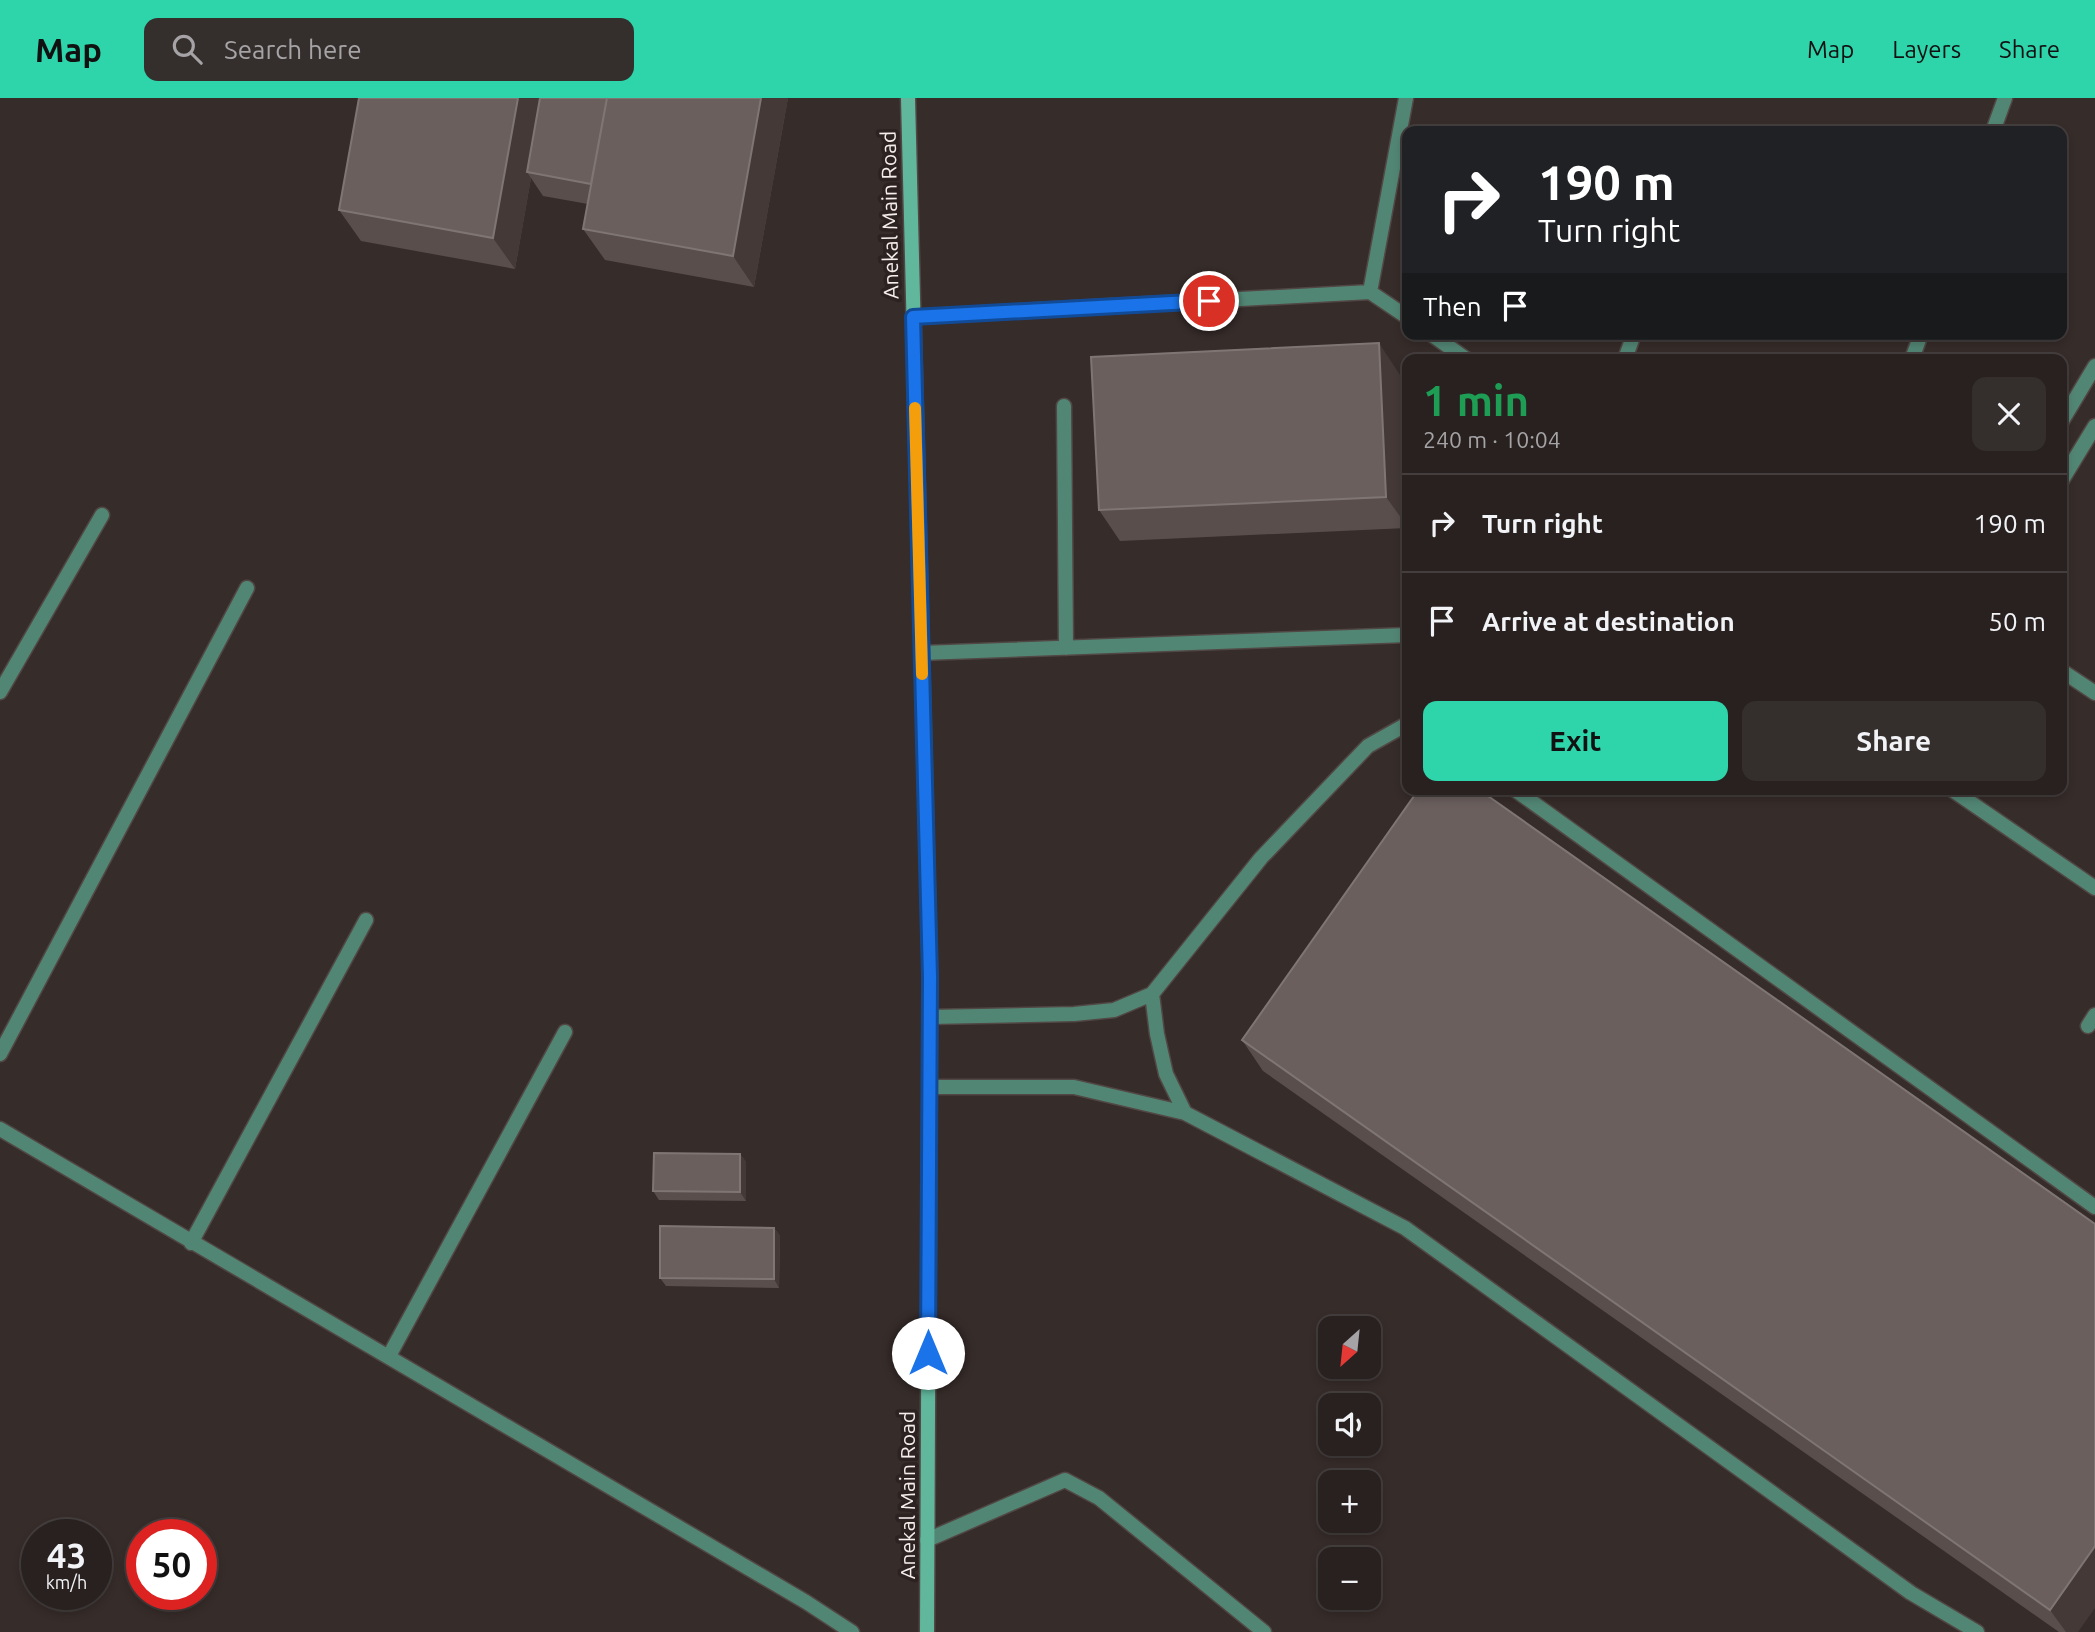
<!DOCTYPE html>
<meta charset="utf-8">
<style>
:root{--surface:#282120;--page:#342e2d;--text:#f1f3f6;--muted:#a5a3a5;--line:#443e3e;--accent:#2ed4aa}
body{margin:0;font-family:Ubuntu,sans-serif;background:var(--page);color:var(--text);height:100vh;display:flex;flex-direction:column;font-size:26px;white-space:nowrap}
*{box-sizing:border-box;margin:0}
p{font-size:23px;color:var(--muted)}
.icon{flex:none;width:38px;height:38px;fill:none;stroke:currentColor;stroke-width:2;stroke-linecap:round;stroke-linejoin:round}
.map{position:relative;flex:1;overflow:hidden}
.drawer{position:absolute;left:1402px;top:256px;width:665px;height:441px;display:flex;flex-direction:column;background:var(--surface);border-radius:14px;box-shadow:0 4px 10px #0003,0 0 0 2px var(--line)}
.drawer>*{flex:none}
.banner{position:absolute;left:1402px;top:28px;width:665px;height:214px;border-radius:14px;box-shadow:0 4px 10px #0003,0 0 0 2px var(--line);background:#202124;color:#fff;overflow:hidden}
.needle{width:46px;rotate:207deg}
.controls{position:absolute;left:1318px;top:1218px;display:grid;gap:14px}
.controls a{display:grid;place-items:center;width:63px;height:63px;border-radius:14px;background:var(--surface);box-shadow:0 4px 10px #0003,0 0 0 2px var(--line);font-size:35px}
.speed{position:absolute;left:21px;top:1421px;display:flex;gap:14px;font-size:35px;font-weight:700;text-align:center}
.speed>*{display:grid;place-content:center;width:91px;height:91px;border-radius:50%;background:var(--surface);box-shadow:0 4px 10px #0003,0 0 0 2px var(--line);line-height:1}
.speed small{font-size:18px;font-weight:400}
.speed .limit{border:10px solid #d22;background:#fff;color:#111}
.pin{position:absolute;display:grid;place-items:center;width:60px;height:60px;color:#fff;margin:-30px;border:4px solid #fff;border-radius:50%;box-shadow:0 2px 7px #0007}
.me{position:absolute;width:77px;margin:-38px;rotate:0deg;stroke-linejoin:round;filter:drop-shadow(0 0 5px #0008)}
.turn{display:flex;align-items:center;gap:24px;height:147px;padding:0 21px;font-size:32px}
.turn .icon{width:91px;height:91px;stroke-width:2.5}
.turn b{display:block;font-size:49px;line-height:60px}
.then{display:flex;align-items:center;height:66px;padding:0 21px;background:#0003;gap:14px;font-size:26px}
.round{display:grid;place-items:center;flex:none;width:74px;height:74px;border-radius:14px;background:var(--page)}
.headline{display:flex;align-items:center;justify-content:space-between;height:119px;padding:0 21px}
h1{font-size:42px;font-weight:700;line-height:52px;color:#1e9e55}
.action{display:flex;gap:14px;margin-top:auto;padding:14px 21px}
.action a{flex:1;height:80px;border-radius:14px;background:var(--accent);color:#111;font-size:28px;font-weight:700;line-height:80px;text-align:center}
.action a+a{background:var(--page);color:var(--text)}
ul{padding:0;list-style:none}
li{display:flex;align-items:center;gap:21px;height:98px;padding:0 21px;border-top:2px solid var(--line)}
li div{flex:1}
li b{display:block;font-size:26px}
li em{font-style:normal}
header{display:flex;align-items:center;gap:42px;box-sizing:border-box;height:98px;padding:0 35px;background:var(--accent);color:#111}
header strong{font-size:33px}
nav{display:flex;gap:38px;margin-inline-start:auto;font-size:24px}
.search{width:490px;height:63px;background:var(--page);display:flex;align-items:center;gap:18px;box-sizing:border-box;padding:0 24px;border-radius:14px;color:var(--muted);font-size:26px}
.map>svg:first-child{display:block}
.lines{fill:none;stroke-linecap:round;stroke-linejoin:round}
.lane-casing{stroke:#514745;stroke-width:17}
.street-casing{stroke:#514745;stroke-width:17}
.secondary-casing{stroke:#514745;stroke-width:17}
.lane{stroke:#528674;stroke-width:14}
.street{stroke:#528674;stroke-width:14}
.secondary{stroke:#60b79c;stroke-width:14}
.wall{fill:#594e4c}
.shaded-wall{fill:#443937}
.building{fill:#6a5f5d;stroke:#7f7674;stroke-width:2}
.route-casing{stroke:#114b97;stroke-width:18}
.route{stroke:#1a73e8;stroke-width:12}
.slow{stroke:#f59e0b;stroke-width:12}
.labels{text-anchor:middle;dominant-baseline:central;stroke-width:7;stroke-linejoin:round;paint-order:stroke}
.street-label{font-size:21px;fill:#f5eeed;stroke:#2c2221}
</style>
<header>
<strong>Map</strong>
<div class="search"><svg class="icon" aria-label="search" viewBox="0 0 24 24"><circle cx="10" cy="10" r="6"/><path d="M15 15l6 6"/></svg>Search here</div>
<nav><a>Map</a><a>Layers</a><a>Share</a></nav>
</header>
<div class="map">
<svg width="2095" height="1534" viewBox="0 0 2095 1534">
<rect width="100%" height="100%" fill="#362c2a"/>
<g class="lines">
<g class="lane-casing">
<path id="lane" d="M1064 308 1066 550
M922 555 1407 537
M0 594 102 417
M1514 691 2095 1109
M1152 896 1157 936 1166 976 1185 1015
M930 919 1074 916 1114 912 1152 896 1261 760 1368 648 1407 626
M0 956 247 490
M930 989H1074L1185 1015 1405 1130 1911 1495 1977 1534
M0 1031 806 1504 852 1534
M191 1145 366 822
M389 1258 565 934
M927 1442 1065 1382 1099 1400 1264 1534"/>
</g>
<g class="street-casing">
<path id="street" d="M1993 33 2005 0
M1370 194 1406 0
M913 219 1370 194 1407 219
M1431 236 1466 261
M1625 261 1634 236
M1912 261 1921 236
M2062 323 2095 268
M2062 382 2095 328
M2062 573 2095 595
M1951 691 2095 790
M2088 928 2095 917"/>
</g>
<g class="secondary-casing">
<path id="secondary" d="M908 0 930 879 927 1534"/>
</g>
<use href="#lane" class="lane"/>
<use href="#street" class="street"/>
<use href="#secondary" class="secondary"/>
</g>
<path class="wall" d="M788 0 754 189 605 162 583 131 588 106 543 98 531 80 515 171 361 143 339 112Z
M1400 277 1407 408V430L1120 443 1099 412Z
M1242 942 2095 1126 2078 1534H2059L1263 973Z
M740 1056 746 1064V1103L659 1102 653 1093Z
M774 1130 780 1138 779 1190 666 1188 660 1180Z"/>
<path class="shaded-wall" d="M518 0H545L527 74 531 80 515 171 493 140Z
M761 0H788L754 189 733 158Z
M1379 245 1400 277 1407 408V428L1386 399Z
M740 1056 746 1064V1103L740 1094Z
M774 1130 780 1138 779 1190 774 1181Z
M2095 1448V1510L2078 1534H2066L2050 1512Z"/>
<path class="building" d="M359 0H518L493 140 339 112Z
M540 0H607L591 86 527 74Z
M607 0H761L733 158 583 131Z
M1379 245 1386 399 1099 412 1091 259Z
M1419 691H1478L2095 1126V1448L2050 1512 1242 942Z
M654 1055 740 1056V1094L653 1093Z
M660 1128 774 1130V1181L660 1180Z"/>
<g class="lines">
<g class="route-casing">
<path id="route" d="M928 1255 930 879 913 219 1209 203"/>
</g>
<use href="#route" class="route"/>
<path class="slow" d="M915 310 922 576"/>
</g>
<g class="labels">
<g class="street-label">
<text transform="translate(889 117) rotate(-91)">Anekal Main Road</text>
<text transform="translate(907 1397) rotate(-90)">Anekal Main Road</text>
</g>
</g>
</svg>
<div class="controls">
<a><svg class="needle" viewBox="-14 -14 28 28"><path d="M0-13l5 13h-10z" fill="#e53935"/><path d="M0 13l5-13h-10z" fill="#a5a3a5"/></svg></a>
<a><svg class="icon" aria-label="sound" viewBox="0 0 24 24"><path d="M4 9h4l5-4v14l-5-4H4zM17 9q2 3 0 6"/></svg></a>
<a>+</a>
<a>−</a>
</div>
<div class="speed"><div>43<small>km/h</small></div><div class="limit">50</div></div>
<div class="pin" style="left:1209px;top:203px;background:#d93025"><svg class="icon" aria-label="arrive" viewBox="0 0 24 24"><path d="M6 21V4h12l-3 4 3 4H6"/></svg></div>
<svg class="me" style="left:928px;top:1255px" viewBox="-20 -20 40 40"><circle r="19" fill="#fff"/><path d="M0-13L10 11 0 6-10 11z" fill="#1a73e8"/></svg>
<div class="banner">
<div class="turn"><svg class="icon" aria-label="right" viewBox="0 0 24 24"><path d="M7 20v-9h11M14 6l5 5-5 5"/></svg><div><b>190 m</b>Turn right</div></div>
<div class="then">Then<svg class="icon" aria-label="arrive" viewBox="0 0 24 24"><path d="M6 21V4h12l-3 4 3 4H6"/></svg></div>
</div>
<section class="drawer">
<div class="headline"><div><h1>1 min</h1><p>240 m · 10:04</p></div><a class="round"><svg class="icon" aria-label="close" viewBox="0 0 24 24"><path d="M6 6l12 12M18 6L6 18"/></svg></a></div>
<ul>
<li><svg class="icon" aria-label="right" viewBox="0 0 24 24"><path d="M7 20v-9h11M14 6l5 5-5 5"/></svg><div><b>Turn right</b></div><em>190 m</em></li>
<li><svg class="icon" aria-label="arrive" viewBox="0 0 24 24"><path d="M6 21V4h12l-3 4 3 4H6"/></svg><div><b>Arrive at destination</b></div><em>50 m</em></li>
</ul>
<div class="action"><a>Exit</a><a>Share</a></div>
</section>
</div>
